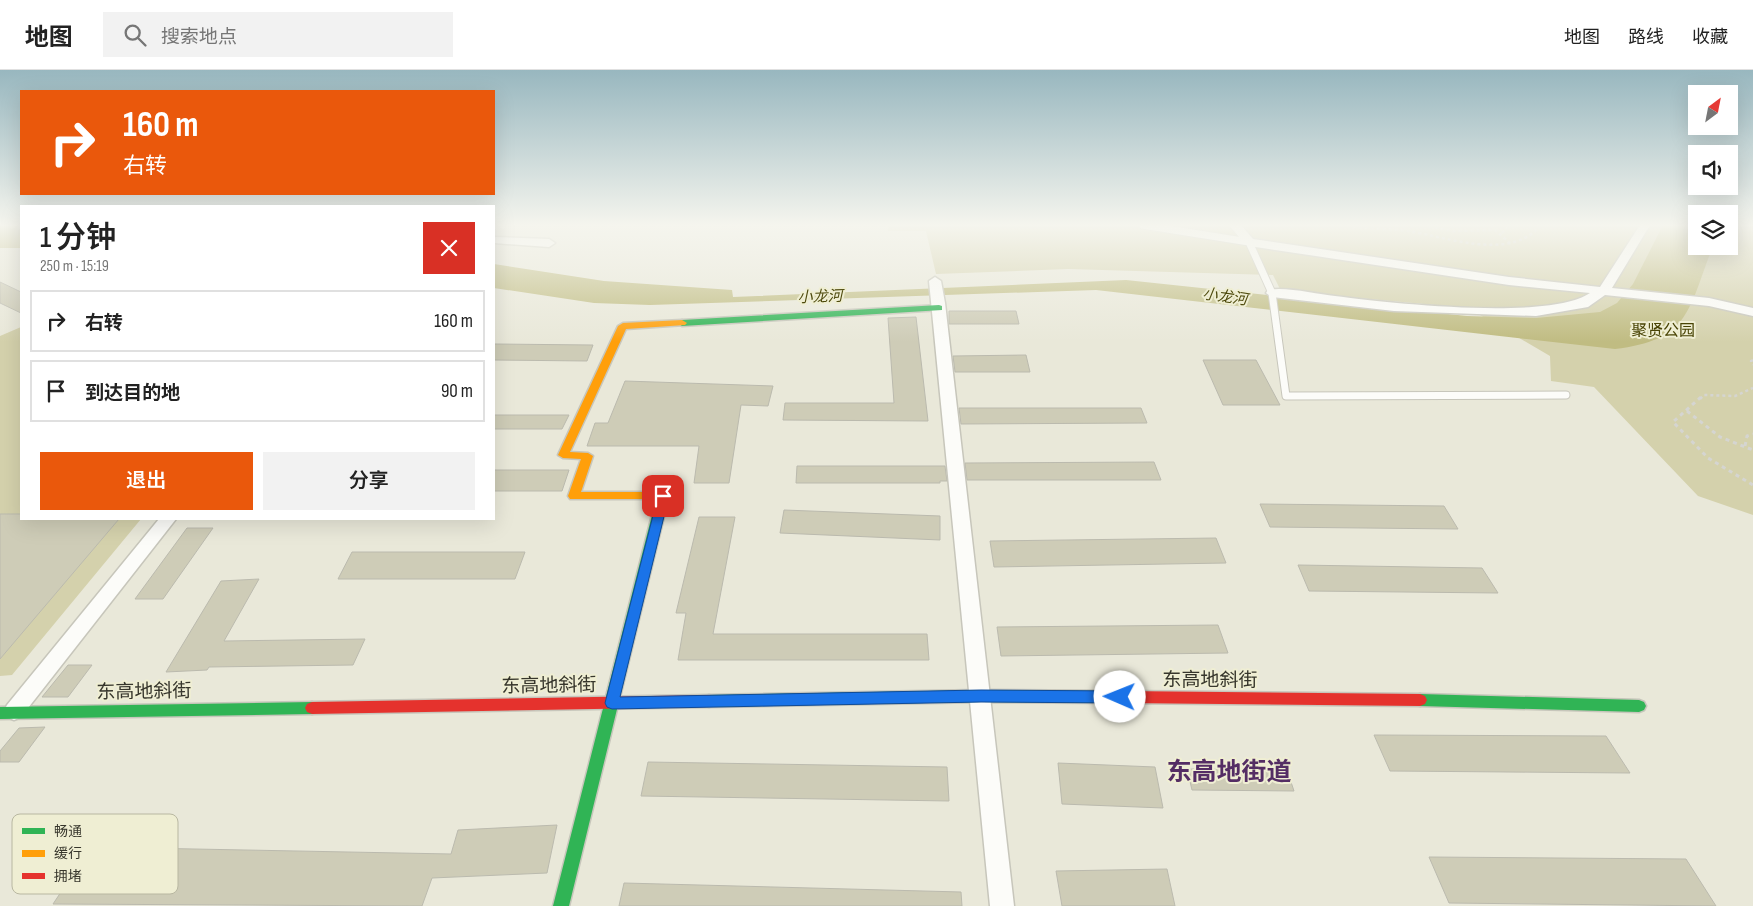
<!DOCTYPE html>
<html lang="zh">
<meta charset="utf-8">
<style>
:root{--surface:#fff;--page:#f2f2f2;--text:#222;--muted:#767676;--line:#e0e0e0;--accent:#ea580c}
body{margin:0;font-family:"Sofia Sans Condensed","Noto Sans SC",sans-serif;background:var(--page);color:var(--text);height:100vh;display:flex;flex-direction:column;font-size:19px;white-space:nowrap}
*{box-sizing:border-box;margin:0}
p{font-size:16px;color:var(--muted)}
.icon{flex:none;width:28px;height:28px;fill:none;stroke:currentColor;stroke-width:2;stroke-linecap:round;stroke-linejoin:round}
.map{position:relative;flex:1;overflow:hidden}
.sheet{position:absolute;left:20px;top:135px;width:475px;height:315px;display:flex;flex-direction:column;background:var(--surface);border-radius:0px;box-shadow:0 5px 20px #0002}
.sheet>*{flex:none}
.banner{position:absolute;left:20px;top:20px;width:475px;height:105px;border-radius:0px;box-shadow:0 5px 20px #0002;background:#ea580c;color:#fff;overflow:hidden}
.needle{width:32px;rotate:32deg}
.tools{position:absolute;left:1688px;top:15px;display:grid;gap:10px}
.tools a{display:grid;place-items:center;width:50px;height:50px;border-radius:0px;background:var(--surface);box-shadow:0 5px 20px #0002;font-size:25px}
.pin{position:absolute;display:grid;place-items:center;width:42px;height:42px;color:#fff;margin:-21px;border-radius:10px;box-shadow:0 2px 8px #0006}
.me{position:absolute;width:55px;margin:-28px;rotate:271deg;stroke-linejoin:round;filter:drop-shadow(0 0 4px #0008)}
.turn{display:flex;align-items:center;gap:18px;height:105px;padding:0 20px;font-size:22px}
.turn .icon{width:65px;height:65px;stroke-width:2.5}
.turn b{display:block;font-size:35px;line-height:42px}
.round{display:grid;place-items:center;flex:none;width:52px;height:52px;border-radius:0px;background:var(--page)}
.summary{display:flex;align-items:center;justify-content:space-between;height:85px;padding:0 20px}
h1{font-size:30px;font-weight:600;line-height:38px}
.action{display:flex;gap:10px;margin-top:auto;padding:10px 20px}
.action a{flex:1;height:58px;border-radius:0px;background:var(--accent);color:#fff;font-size:20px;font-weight:600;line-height:58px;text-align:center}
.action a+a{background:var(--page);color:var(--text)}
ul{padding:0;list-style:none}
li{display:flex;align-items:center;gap:15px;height:62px;margin:0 10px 8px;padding:0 10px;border:2px solid var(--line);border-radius:0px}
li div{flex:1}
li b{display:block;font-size:19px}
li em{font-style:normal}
header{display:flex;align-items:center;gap:30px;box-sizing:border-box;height:70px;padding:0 25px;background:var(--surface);border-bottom:1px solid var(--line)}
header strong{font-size:24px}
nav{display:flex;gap:28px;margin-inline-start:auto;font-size:18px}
.search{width:350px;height:45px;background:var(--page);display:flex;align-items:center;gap:12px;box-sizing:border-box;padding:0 18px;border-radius:0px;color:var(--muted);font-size:19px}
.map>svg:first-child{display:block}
.green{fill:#d4d1ac}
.water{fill:#c0bc82}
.building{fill:#ceccb7;stroke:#bbbaae}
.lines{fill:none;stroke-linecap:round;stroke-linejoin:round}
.lane-casing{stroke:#c7c6bb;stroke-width:9}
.street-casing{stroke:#c7c6bb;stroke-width:3}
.fast-casing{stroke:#c7c6bb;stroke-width:3}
.slow-casing{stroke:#c7c6bb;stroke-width:3}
.jam-casing{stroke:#c7c6bb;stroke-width:3}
.path-far1{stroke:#d5d5d1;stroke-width:2.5;stroke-dasharray:3 3;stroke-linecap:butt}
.path{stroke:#d5d5d1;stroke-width:3;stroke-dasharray:4 4;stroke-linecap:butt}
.lane{stroke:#fcfcf9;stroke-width:7}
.street{fill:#fcfcf9;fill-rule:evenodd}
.fast{fill:#30b455;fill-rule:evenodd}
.slow{fill:#ff9f0a;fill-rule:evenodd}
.jam{fill:#e5322d;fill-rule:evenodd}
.route{fill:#1a73e8;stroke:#114b97}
.labels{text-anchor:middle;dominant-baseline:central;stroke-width:4;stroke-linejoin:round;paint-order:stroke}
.far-water-label{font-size:15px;font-style:italic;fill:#4e4a0d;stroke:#efeed3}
.park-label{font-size:16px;fill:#494405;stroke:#efeed3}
.near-street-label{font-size:19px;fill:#37362c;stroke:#efeed3}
.near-district-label{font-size:25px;font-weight:bold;fill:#542d64;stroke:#efeed3}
.key{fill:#efeed3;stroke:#b8b7a1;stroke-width:1}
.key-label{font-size:14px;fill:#37362c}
</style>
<header>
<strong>地图</strong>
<div class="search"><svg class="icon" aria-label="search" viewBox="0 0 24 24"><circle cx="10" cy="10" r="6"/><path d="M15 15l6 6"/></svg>搜索地点</div>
<nav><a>地图</a><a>路线</a><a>收藏</a></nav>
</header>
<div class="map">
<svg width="1753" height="836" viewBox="0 0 1753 836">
<rect width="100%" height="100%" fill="#e9e8d9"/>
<path class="green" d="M889 155H1696V176H1729V155H1753V445L1698 426 1594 317 1551 311 1550 286 1468 238 1281 221 1273 205 1068 199 936 204 926 161H888Z
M21 257V449H141L12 605 0 606V266Z"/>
<path class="water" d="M21 155V178H0V156Z
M1663 155H1696V176H1713C1688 239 1691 270 1615 279L1096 220 650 235 594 233 494 218V194L604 211 732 220 733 227 1126 210 1467 246 1536 248 1600 242 1617 233 1633 214Z"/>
<path class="building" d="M0 212 21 222V243L0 233Z
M949 241H1016L1019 254H949Z
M916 247 928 351 783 350 785 333H894L888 248Z
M494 274 593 275 587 291 494 290Z
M1026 285 1030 302H955L953 286Z
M1203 290H1256L1280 335H1223Z
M625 311 773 316 768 336 741 335 729 413H694L699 376H587L595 353H608Z
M959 338H1141L1147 353 961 354Z
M494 345H569L562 359H494Z
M1154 392 1161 410H967L965 393Z
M797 396H945L947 411H940V413H796Z
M494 400H569L562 421H494Z
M1260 434 1444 436 1458 459 1270 457Z
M784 440 940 446V470L780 463Z
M0 444H21V449H119L0 589Z
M699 447H735L713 564H927L929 590H678L686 543H676Z
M187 458H213L163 529H135Z
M1216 468 1226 493 994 497 990 471Z
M352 482H525L515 509H338Z
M1298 495 1482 498 1498 523 1309 521Z
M259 509 224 571 365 569 353 595 209 597 207 600 166 602 221 511Z
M1218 555 1228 583 1001 586 997 557Z
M68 595H92L68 627H42Z
M45 657 19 692H0V681L19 658Z
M1374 665 1606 666 1630 703 1390 701Z
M648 692 947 697 949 731 641 726Z
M1058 693 1155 697 1163 738 1062 734Z
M1187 699 1287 700 1294 721 1192 720Z
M557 755 547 803 432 808 422 836 53 834 91 777 451 784 458 760Z
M1429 787 1686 789 1716 836 1449 833Z
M1167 799 1175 836H1062L1056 801Z
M624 813 961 822 962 836H619Z"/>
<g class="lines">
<g class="lane-casing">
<path id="lane" d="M1142 155 1249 172 1272 223 1286 326 1566 325"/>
</g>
<g class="street-casing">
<path id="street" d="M1229 155H1241L1253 169 1509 207 1600 217 1640 155H1650L1612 218 1709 228 1753 238V246L1709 236 1605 225 1588 237 1536 246 1394 241 1272 227 1266 223 1268 220C1284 216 1317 224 1335 226 1389 233 1549 251 1590 223L1509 215 1249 176 1245 174Z
M494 167 549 169 555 173 549 177 494 173Z
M935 207 941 211 945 233 1014 836H990L929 211Z
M159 449H176L21 647 14 650 7 647 4 641 7 635Z"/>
</g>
<g class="fast-casing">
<path id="fast" d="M939 235 942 236V240L682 256 677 253 682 250Z
M663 422 669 426 569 836H553L656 429 652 426 654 423Z
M981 620 1121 621 1126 623 1128 627 1126 631 1121 633 981 632 709 637 704 635 702 631 704 627 709 625Z
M1420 624 1639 630 1644 632 1646 636 1644 640 1639 642 1420 636 1415 634 1413 630 1415 626Z
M312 632 317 634 319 638 317 642 312 644 0 649V637Z"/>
</g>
<g class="slow-casing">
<path id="slow" d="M682 250 687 253 685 255 626 259 570 382 588 383 593 386 581 422H658L664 426 662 429H570L568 426 581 389 563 388 558 385 618 256 623 253Z"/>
</g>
<g class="jam-casing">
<path id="jam" d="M1121 621 1420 624 1425 626 1427 630 1425 634 1420 636 1121 633 1116 631 1114 627 1116 623Z
M709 625 714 627 716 631 714 635 709 637 312 644 307 642 305 638 307 634 312 632Z"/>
</g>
<path class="path-far1" d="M1347 155C1367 160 1388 158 1408 161 1447 167 1510 192 1541 155
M1423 155 1454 161 1495 160 1510 173
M1502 163 1510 155
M1753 290 1751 291 1753 295
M1700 329 1704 325 1735 326 1753 318"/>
<path class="path" d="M1701 327 1673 352 1708 388 1753 415
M1687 341 1720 367 1753 380
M1745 376 1747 366 1753 364"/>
<use href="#lane" class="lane"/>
<use href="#street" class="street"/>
<use href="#fast" class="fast"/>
<use href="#slow" class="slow"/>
<use href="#jam" class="jam"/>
</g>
<linearGradient id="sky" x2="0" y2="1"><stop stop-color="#98b7bf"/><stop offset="0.57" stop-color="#f5f5ee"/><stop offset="1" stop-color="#f5f5ee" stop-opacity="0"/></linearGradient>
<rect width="1753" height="272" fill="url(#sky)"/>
<path class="route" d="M663 422 669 426 620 627 981 620 1120 621 1124 623 1127 627 1124 631 1120 633 981 632 612 639 607 637 605 633 658 426Z"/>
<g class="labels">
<g class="far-water-label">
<text transform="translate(820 227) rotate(-2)">小龙河</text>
<text transform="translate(1225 227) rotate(8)">小龙河</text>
</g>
<g class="park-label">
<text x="1663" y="261">聚贤公园</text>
</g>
<g class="near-street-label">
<text x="1210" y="610">东高地斜街</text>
<text transform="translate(549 616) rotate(-1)">东高地斜街</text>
<text transform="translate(144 622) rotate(-1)">东高地斜街</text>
</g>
<g class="near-district-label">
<text x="1229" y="702">东高地街道</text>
</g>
</g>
<rect x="12" y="744" width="166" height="80" rx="8" class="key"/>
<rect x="22" y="758" width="23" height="6" fill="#30b455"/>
<rect x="22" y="780" width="23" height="7" fill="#ff9f0a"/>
<rect x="22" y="803" width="23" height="6" fill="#e5322d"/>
<g class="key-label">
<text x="54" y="766">畅通</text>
<text x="54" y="788">缓行</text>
<text x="54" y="811">拥堵</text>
</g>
</svg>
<div class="tools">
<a><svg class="needle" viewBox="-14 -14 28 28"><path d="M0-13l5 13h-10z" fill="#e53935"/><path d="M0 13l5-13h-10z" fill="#767676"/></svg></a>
<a><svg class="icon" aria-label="sound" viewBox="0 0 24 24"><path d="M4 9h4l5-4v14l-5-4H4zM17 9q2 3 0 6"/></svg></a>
<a><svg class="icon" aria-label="layers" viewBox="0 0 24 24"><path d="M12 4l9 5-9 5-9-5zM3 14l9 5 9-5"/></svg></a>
</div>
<div class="pin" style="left:663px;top:426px;background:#d93025"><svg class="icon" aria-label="arrive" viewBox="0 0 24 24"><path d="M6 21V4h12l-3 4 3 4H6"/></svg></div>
<svg class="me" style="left:1120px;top:627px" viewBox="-20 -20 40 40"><circle r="19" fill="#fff"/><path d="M0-13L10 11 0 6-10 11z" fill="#1a73e8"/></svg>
<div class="banner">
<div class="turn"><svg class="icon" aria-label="right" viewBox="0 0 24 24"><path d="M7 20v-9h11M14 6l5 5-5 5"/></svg><div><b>160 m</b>右转</div></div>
</div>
<section class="sheet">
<div class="summary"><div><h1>1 分钟</h1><p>250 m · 15:19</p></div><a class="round" style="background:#d93025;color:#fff"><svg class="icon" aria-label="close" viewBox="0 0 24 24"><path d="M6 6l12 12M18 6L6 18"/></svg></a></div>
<ul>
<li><svg class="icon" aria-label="right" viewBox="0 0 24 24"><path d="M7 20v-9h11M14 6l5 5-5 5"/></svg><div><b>右转</b></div><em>160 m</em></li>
<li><svg class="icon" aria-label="arrive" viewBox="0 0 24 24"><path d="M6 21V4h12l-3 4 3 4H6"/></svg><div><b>到达目的地</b></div><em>90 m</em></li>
</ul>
<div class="action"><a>退出</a><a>分享</a></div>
</section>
</div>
